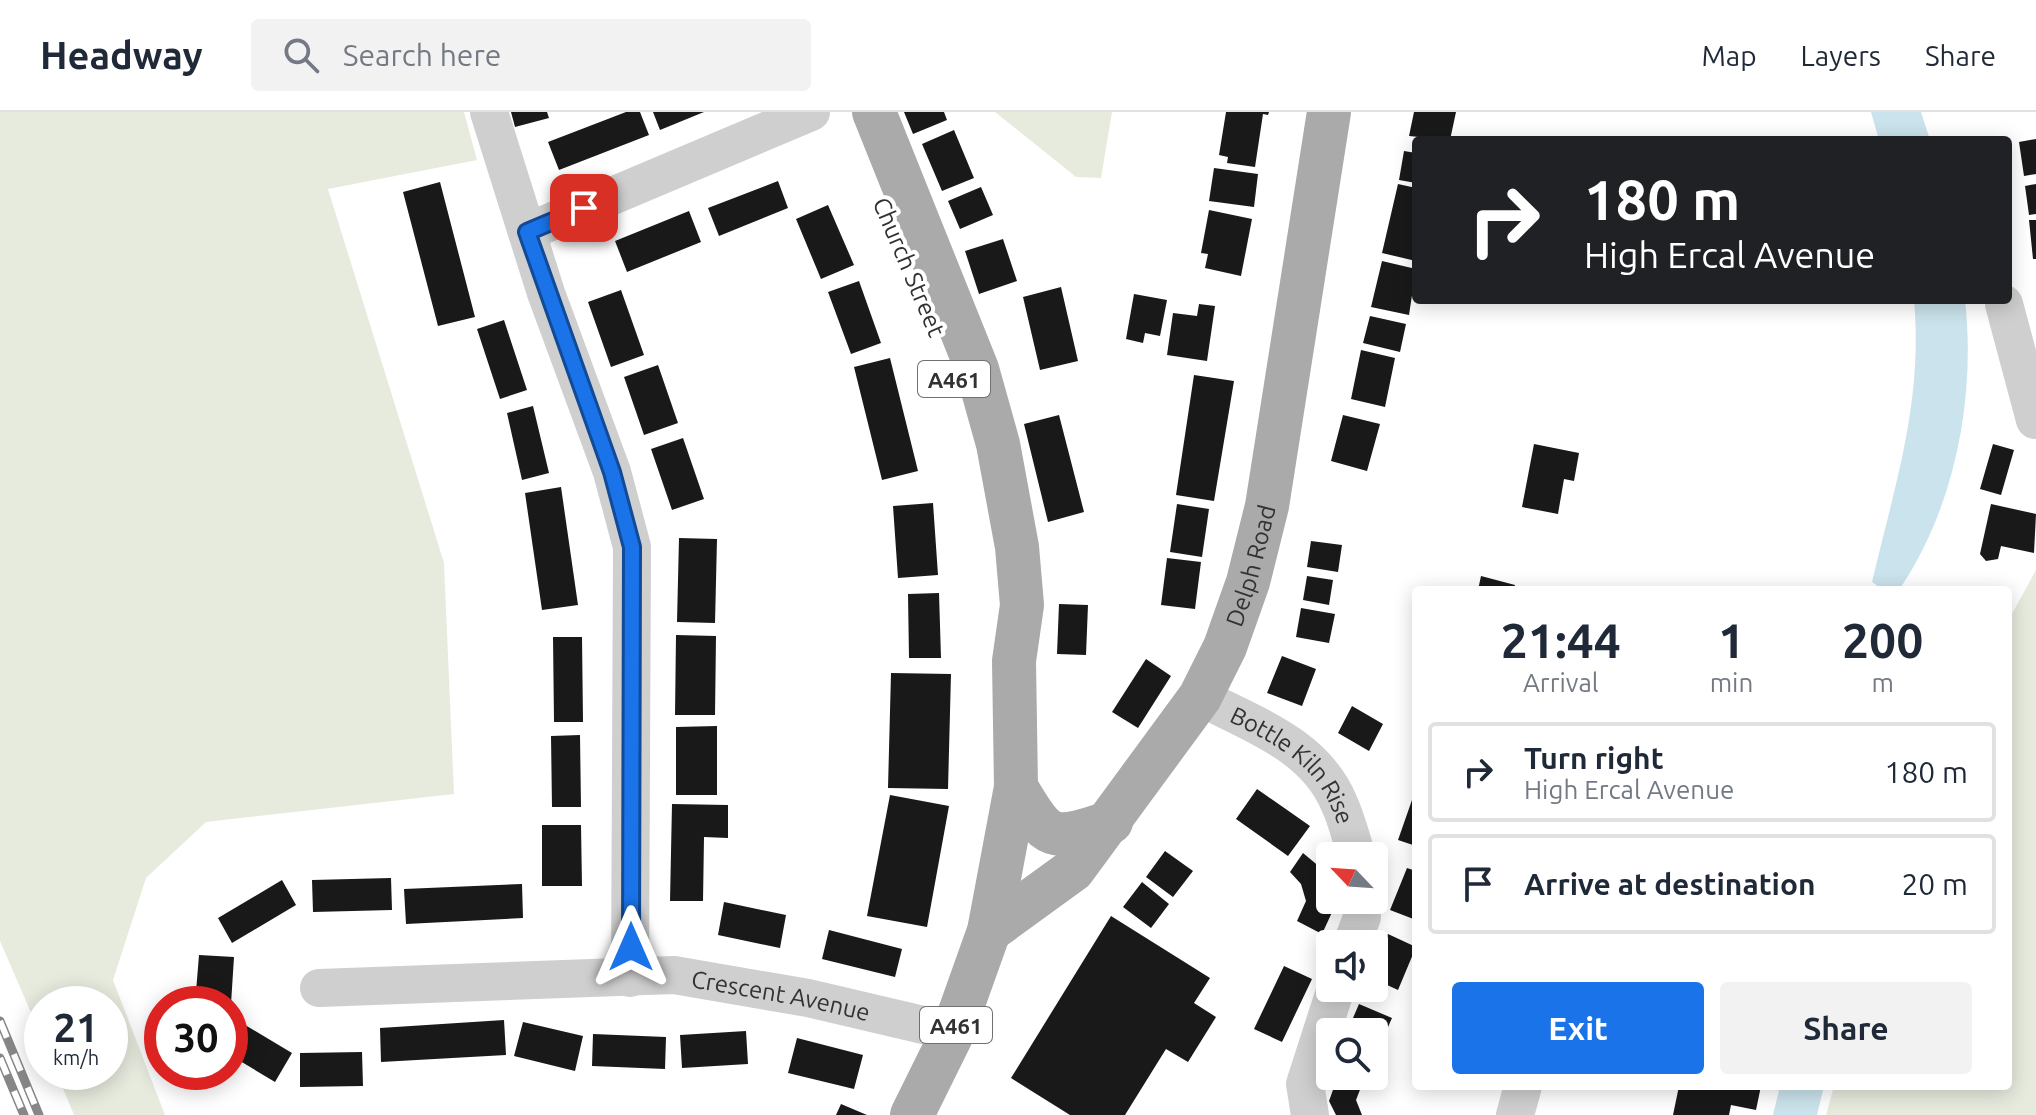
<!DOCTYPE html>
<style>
:root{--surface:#fff;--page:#f2f2f3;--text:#1f2937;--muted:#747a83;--line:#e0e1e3;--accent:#1a73e8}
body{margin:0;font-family:Ubuntu,sans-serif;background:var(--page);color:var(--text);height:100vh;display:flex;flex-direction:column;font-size:30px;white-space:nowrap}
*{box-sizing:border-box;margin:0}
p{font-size:26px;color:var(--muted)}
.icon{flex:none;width:44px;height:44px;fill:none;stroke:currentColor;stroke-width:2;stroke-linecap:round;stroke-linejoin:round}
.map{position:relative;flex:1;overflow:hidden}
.sheet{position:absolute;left:1412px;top:474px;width:600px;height:504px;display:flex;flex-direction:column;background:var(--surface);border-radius:8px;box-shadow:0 4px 20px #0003}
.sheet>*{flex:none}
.top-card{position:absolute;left:1412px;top:24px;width:600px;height:168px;border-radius:8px;box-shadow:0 4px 20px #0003;background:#202124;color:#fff;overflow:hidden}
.needle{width:52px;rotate:295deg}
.fabs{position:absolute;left:1316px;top:730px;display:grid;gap:16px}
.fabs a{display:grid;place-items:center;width:72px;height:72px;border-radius:8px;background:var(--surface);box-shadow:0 4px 20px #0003;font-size:40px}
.speed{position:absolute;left:24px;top:874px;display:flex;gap:16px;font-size:40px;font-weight:700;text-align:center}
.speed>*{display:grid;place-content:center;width:104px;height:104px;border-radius:50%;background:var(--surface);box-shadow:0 4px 20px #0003;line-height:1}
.speed small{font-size:20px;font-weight:400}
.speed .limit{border:12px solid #d22;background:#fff;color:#111}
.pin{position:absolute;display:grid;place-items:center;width:68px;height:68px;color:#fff;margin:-34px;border-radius:16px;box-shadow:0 4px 12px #0006}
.me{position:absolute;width:88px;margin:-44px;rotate:0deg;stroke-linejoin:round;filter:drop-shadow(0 0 6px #0008)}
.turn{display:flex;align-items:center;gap:28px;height:168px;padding:0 40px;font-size:36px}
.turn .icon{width:104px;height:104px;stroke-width:2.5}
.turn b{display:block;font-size:56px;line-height:68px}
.eta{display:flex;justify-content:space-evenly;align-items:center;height:136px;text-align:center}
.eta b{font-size:48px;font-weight:700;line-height:56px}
.button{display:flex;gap:16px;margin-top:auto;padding:16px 40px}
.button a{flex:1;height:92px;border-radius:8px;background:var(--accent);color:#fff;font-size:32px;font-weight:700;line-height:92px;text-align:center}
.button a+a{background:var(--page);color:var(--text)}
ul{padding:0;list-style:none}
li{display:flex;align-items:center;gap:24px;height:100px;margin:0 16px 12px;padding:0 24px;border:4px solid var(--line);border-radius:8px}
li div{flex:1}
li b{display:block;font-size:30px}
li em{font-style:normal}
header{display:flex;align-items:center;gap:48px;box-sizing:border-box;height:112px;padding:0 40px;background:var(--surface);border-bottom:2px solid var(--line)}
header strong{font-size:38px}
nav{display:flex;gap:44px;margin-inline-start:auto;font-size:28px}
.search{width:560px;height:72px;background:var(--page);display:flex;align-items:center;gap:20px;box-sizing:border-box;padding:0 28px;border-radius:8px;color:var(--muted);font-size:30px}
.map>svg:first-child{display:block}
.green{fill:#e7ebde}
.water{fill:#cbe3ec}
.building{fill:#191919}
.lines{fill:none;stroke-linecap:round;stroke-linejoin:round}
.minor{stroke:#cfcfcf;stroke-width:38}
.major{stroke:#aaa;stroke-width:44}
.rail-casing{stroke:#878787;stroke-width:9}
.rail{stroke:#fff;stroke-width:6;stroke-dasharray:18;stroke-linecap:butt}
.route-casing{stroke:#114b97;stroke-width:20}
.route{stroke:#1a73e8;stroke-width:14}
.labels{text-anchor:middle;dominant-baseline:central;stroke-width:8;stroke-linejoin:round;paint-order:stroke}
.shield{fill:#fff;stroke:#707070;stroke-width:2}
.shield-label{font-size:22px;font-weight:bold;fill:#323232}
.street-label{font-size:24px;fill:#323232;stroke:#fff}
</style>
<header>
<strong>Headway</strong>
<div class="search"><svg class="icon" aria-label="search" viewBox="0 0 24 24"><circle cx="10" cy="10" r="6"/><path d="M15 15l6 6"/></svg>Search here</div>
<nav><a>Map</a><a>Layers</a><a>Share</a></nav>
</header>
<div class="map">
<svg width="2036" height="1003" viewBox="0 0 2036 1003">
<rect width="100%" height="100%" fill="#fff"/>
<path class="green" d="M0 0H464L477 48 328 77 444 451 454 682 206 710 146 766 113 868 165 1003H74L56 960H110V892H42V926L0 829Z
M995 0H1112L1101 66 1076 65Z
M2036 458V1003H1826L1834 974H2008V509Z"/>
<path class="water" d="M1871 0H1921L1930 28H1879Z
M1914 188H1965C1976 285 1955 396 1899 478H1883L1872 470C1895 372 1923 291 1914 188Z
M1780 974H1824L1817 1003H1773Z"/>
<path class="building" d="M511 0H547L549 6 515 15Z
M626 0H640L649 23 559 58 548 30Z
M653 0H704L660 18Z
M904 0H944L947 8 913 22Z
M1226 0H1269L1268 3 1263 2 1255 55 1227 51 1228 45 1219 43Z
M1414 0H1456L1450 28 1409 24Z
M954 18 974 66 942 79 922 32Z
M2036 27V62L2024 64 2019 30Z
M1404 39 1416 41V71L1399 68Z
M1214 56 1258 62 1254 95 1209 89Z
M778 69 788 96 719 124 708 96Z
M440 70 475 205 438 214 403 80Z
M1398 72 1416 76V149L1382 141Z
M2036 72V102L2029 103 2025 74Z
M981 75 993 103 960 117 948 89Z
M828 93 854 153 821 167 796 107Z
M1209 98 1252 107 1241 164 1205 156 1208 142 1201 141Z
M689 99 701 130 627 160 615 129Z
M2029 108H2036V147H2033Z
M1003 127 1017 169 979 182 965 139Z
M1382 149 1416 157 1409 203 1371 195Z
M859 169 881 231 851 242 828 180Z
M1061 175 1078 249 1040 258 1023 185Z
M621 178 644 243 611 255 588 190Z
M1134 182 1167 188 1160 224 1145 221 1143 231 1126 227Z
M1199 192 1215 194 1207 249 1167 243 1173 201 1197 204Z
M1370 204 1406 212 1400 240 1363 231Z
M504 208 527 278 500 287 477 217Z
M1361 238 1395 246 1385 295 1351 287Z
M890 246 918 359 882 368 854 255Z
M658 253 678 311 644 323 624 265Z
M1194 263 1234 269 1214 389 1176 383Z
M533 294 549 361 522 368 507 301Z
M1059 303 1084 400 1048 410 1024 312Z
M1343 303 1380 312 1367 359 1331 349Z
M683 326 704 387 672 398 651 337Z
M1534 332 1579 341 1574 369 1564 367 1558 402 1522 395Z
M1993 332 2014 338 2001 383 1980 377Z
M561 375 578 493 542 498 525 381Z
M933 391 938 463 898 466 893 394Z
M1177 392 1209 397 1202 445 1170 440Z
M1991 392 2036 402 2034 441 2001 434 1998 447 1986 449 1980 442Z
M679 426 717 427 715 511 677 510Z
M1311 429 1342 433 1338 460 1307 455Z
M1167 446 1201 450 1195 497 1161 493Z
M1307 464 1333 468 1329 493 1303 488Z
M1481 464 1515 473 1514 478H1478Z
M939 481 941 546H909L908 482Z
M1059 492 1088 493 1086 543 1057 542Z
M1301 496 1335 502 1329 531 1296 525Z
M676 523 716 524 715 603H675Z
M553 525H582L583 610H554Z
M1282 544 1316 557 1302 594 1267 581Z
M1146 547 1171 564 1138 616 1112 600Z
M891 561 951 562 948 677 888 676Z
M1352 594 1383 612 1369 639 1338 621Z
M717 614V683H676V615Z
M580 623 581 695H552L551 624Z
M1257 677 1310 714 1288 744 1236 707Z
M890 683 949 694 927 815 867 804Z
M1412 688 1416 689V734L1398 728Z
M672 692 728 693V726L704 725 703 789H670Z
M542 713H581L582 774H542Z
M1165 739 1193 759 1173 785 1146 765Z
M1303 741 1327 761 1334 796 1322 822 1297 809 1306 789 1301 772 1290 760Z
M1407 756 1416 759V808L1390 798Z
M391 766 392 798 313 800 312 768Z
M282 768 296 793 232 831 218 806Z
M1142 770 1169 792 1151 816 1123 795Z
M522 772 523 806 406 812 404 777Z
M724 790 786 803 780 836 718 823Z
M1111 804 1210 866 1194 891 1216 905 1188 950 1166 937 1125 1003H1070L1011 966Z
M829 818 902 837 895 865 822 847Z
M1388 822 1416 835 1398 878 1374 867V853Z
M199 843 234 845 231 892H195Z
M1284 854 1312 867 1282 930 1254 917Z
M1359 892 1392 906 1374 947V920H1347Z
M504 908 506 943 381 950 380 916Z
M240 910 292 941 275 970 230 943V926Z
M523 910 583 924 575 959 514 944Z
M746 919 748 952 682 956 680 923Z
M593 922 666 925 665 957 592 954Z
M797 926 863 943 854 977 788 961Z
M362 940 363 974 300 975V941Z
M1338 964 1363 970 1356 988 1362 1003H1336L1329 989Z
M1679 974H1761L1756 998 1731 993 1729 1003H1673Z
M841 992 867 1003H836Z"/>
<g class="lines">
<g class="minor">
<path d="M489 0 546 181 612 360 632 435 630 866"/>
<path d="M527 120 811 0"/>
<path d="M2004 192 2035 308"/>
<path id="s1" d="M1200 585C1252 612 1315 633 1339 691 1347 708 1351 727 1357 744"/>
<path d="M1352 832 1362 805 1361 788"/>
<path id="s2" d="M319 876 674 863 808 886 953 920"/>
<path d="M1310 1003 1305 972 1336 876"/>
<path d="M1515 1003 1523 974"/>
</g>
<g class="major">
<path d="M874 0 977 257 998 332 1017 435 1022 493 1014 549 1016 675 989 819 953 920 912 1003"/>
<path d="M1016 675C1048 730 1051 730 1111 710"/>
<path id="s3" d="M989 819 1073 758 1200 585 1225 535 1248 470 1267 394 1329 0"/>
</g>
<g class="rail-casing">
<path id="rail" d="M0 909 39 1003
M0 946 24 1003"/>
</g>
<use href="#rail" class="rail"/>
</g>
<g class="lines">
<g class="route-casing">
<path id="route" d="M584 96 527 120 612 360 632 435 631 835"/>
</g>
<use href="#route" class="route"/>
</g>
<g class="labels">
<g class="shield">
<rect x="918" y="249" width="72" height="36" rx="6"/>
<rect x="920" y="895" width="72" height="36" rx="6"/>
</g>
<g class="shield-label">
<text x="954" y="267">A461</text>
<text x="956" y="913">A461</text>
</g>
<g class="street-label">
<text transform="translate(909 155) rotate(67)">Church Street</text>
<text stroke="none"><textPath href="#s3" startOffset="460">Delph Road</textPath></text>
<text stroke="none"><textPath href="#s1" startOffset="118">Bottle Kiln Rise</textPath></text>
<text stroke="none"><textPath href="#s2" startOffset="464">Crescent Avenue</textPath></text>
</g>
</g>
</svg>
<div class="fabs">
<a><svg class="needle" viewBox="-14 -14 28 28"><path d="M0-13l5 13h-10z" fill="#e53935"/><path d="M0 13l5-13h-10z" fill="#747a83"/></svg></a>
<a><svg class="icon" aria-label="sound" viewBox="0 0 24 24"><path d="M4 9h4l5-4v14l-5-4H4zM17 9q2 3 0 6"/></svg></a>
<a><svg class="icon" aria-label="search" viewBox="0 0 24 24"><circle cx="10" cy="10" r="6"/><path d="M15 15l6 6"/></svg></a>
</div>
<div class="speed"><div>21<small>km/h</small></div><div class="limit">30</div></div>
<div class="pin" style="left:584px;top:96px;background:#d93025"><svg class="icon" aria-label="arrive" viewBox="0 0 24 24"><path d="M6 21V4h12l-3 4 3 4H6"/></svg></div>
<svg class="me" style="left:631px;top:835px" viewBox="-20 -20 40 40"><path d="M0-17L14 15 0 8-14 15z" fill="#1a73e8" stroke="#fff" stroke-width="4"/></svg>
<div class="top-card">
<div class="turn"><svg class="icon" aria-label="right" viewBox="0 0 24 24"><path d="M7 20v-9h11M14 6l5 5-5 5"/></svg><div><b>180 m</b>High Ercal Avenue</div></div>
</div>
<section class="sheet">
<div class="eta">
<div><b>21:44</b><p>Arrival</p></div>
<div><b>1</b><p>min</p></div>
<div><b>200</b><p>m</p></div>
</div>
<ul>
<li><svg class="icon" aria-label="right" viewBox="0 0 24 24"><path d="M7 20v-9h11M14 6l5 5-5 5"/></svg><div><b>Turn right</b><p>High Ercal Avenue</p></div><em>180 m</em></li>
<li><svg class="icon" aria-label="arrive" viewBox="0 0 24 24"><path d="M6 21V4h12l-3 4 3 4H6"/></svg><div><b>Arrive at destination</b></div><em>20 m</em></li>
</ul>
<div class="button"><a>Exit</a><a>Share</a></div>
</section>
</div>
